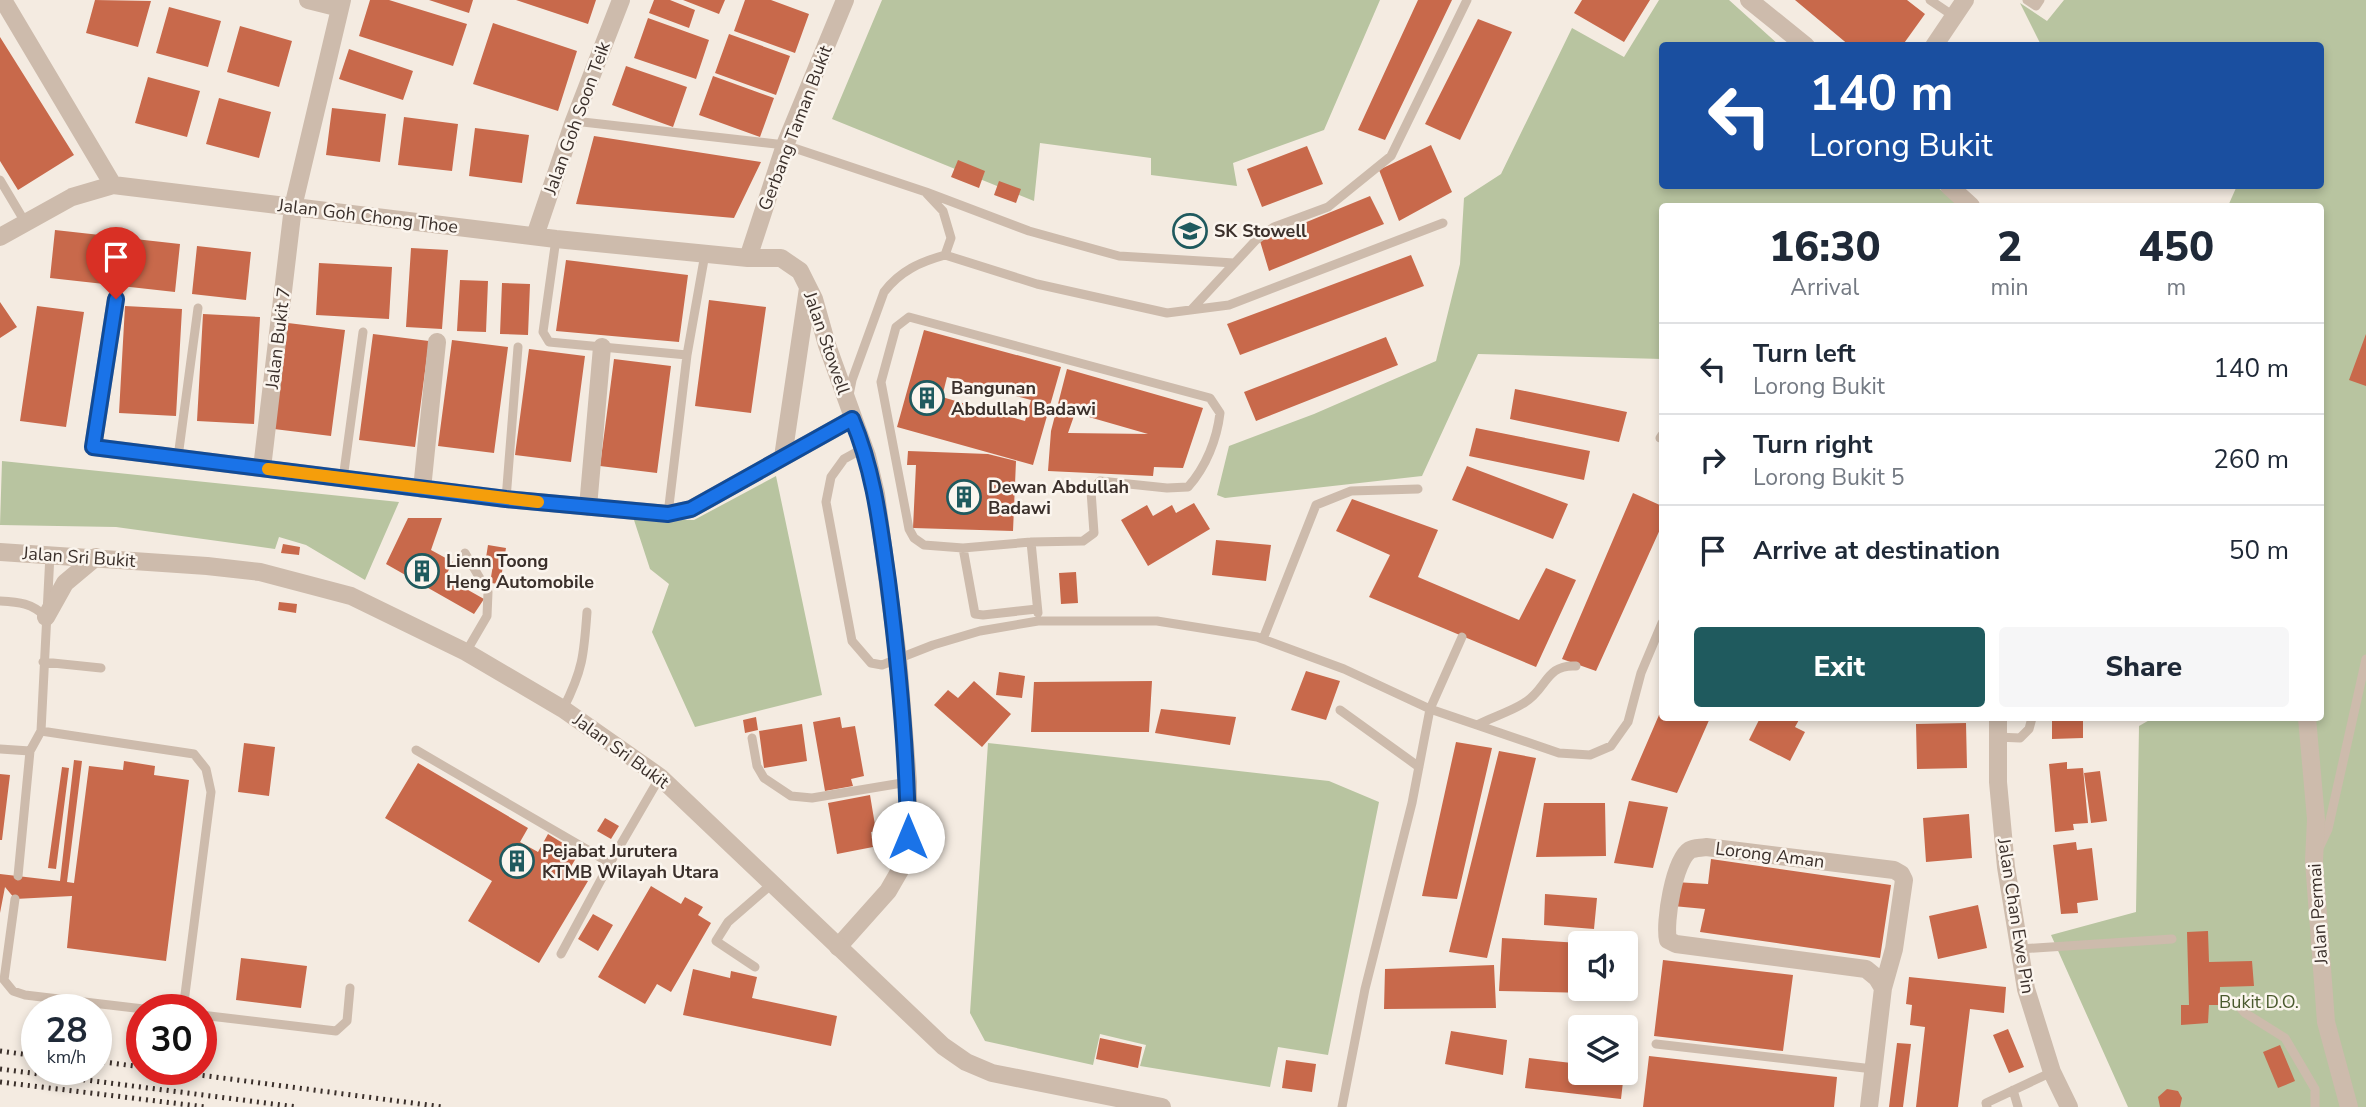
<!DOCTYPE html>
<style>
:root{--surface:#fff;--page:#f6f6f7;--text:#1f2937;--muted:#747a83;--line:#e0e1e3;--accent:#1f5a5e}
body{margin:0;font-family:"Nunito Sans",sans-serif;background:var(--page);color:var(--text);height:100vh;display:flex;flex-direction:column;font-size:26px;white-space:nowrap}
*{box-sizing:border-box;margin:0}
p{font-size:23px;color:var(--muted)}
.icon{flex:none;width:38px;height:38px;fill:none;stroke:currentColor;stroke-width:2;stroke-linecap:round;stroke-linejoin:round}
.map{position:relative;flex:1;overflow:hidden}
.side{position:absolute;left:1659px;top:203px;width:665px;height:518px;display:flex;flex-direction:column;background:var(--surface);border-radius:7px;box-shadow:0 4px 10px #0003}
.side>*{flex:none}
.hud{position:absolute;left:1659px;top:42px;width:665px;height:147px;border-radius:7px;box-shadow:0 4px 10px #0003;background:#1a4fa0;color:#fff;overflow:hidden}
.tools{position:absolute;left:1568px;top:931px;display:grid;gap:14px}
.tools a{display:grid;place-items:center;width:70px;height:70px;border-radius:7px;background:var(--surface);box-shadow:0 4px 10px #0003;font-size:35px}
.speed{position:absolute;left:21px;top:994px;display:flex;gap:14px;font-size:35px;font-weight:700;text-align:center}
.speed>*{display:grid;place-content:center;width:91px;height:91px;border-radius:50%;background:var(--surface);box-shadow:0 4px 10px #0003;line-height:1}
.speed small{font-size:18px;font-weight:400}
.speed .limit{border:10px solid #d22;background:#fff;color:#111}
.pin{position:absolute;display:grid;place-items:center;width:60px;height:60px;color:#fff;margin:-72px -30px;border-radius:50% 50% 50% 0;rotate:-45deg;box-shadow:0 0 7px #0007}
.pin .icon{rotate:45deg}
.me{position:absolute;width:77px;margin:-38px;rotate:0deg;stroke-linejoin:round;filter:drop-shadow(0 0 5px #0008)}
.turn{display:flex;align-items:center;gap:24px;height:147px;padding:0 35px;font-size:32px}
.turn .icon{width:91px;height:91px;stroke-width:2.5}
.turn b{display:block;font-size:49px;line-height:60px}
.eta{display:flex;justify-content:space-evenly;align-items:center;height:119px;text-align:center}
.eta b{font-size:42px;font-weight:800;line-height:49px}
.primary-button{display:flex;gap:14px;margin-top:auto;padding:14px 35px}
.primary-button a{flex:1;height:80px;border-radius:7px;background:var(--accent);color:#fff;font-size:28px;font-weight:800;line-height:80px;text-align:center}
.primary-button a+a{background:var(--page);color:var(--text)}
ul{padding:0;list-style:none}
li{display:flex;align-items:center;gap:21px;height:91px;padding:0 35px;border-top:2px solid var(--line)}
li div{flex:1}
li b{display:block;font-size:26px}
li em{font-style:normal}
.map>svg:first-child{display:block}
.green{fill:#b8c4a0}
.building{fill:#c8694b;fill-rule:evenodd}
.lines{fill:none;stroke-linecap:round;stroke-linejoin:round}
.service{stroke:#cdbbac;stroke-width:9}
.minor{stroke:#cdbbac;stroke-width:18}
.tertiary{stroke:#cdbbac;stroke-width:18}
.rail{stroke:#3b302b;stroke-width:5;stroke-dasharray:2 5;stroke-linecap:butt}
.route-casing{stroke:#114b97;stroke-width:18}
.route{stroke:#1a73e8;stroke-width:12}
.slow{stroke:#f59e0b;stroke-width:12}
.labels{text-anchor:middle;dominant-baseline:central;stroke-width:5;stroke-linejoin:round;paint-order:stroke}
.street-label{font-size:18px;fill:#3b302b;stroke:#fbf5ee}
.poi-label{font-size:18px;font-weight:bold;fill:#3b302b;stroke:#fbf5ee;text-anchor:start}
.park-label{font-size:18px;fill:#4a5a2e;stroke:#fbf5ee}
</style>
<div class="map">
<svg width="2366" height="1107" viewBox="0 0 2366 1107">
<rect width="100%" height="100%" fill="#f4ebe1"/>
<path class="green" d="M882 0H1380L1324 130 1233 163 1237 186 1151 175V158L1040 143 1034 201 832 119Z
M1659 0H1729L1779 45 1662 46V186H1936L1960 206H1662V359L1478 354 1422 476 1225 498 1217 495 1229 446 1314 414 1436 361 1460 264 1464 198 1501 174 1572 28 1624 57Z
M2064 0H2366V1107H2128L2051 935 2136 912 2139 726 2153 718H2320V206H2228L2236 188 2231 186H2320V46L2041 45 2020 3 2047 21Z
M2 461 399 502 365 580 306 545 279 537 275 549 116 527 0 525Z
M776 476 822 695 695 727 652 632 669 584 650 569 634 520H694Z
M988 743 1329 781 1379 802 1328 1055 1278 1047 1270 1087 1140 1066 1146 1045 1100 1034 1093 1065 985 1041 970 1013Z"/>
<path class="building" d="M95 0 151 1 138 47 86 33Z
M370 0H389L467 24 453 66 359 36Z
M429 0H473L469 13Z
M516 0H596L588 24Z
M654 0H670L695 10 689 28 649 13Z
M683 0H725L719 14Z
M745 0H771L809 14 795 53 734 31Z
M1418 0H1452L1385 140 1358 130Z
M1582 0H1650L1624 42 1574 13Z
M1795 0H1907L1925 14 1902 46H1850Z
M169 7 221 21 208 67 156 53Z
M648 18 709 40 696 79 634 58Z
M1478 19 1512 32 1460 140 1425 124Z
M493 23 577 51 558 111 473 84Z
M240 26 292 41 279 87 227 72Z
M729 34 790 56 776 95 715 73Z
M0 37 74 155 18 190 0 161Z
M349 49 413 71 403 100 339 79Z
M626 66 687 87 673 127 612 105Z
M713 76 774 98 760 137 699 115Z
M148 77 200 91 187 137 135 123Z
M219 98 271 112 259 158 206 144Z
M332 108 386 114 380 162 326 155Z
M404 117 458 124 452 171 398 165Z
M475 128 529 135 522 183 469 176Z
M594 136 761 162 734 218 576 204Z
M1431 145 1452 192 1399 221 1379 170Z
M1307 146 1323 184 1262 207 1247 169Z
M958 160 985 171 979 188 951 177Z
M999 181 1021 189 1016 203 994 195Z
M1370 196 1384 224 1269 271 1260 241Z
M55 230 109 236 104 284 50 278Z
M126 238 180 244 175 292 121 286Z
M197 246 251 252 246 300 192 294Z
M411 248 448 250 442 329 406 327Z
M1411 255 1424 286 1240 355 1227 324Z
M566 260 688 275 679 342 556 331Z
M319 263 392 267 389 319 316 315Z
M460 280 488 281 486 332 457 331Z
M502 283 530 284 528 335 500 334Z
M709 300 766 307 751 413 695 406Z
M0 302 17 327 0 338Z
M37 306 84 312 66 427 20 421Z
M125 306 182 309 176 416 119 413Z
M203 314 260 317 254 424 197 421Z
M288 323 345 330 331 436 274 429Z
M924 330 1061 367 1033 465 897 427ZM947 377 1031 400 1025 421 942 397Z
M373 334 429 341 415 447 359 440Z
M2366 334V386L2349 380Z
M1386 337 1398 365 1256 421 1244 392Z
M452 340 508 347 494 453 438 446Z
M529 349 585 356 571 462 515 455Z
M614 359 671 366 657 473 600 466Z
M1067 369 1203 408 1183 468 1154 467 1153 476 1048 471 1051 431ZM1075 413 1148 434 1068 433Z
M1515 389 1627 412 1619 442 1510 419Z
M1476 428 1590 451 1584 480 1469 456Z
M908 451 988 454 1016 461 1013 531 913 528 916 465H907Z
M1467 466 1568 504 1553 539 1452 500Z
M1633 493 1662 506V525L1596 671 1562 659Z
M1352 499 1438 530 1418 577 1519 620 1546 568 1576 580 1536 667 1369 597 1390 555 1336 531Z
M1194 503 1210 529 1148 566 1121 520 1147 505 1153 516 1172 505 1176 513Z
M408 518H442L431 550 453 562 445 577 484 599 474 614 386 564Z
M1216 540 1271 545 1266 581 1212 575Z
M283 544 300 547 299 555 281 553Z
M488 545 506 548 500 584 490 583 493 565 485 564Z
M1076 572 1078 603 1061 604 1059 573Z
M279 602 297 604 296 613 278 610Z
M1306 671 1340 681 1326 720 1291 710Z
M999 672 1025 676 1022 698 996 695Z
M974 681 1011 714 982 747 934 705 948 690 958 698Z
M1152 681 1149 732H1031L1034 682Z
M1662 708V718H1710L1677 793 1631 780Z
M1161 709 1236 717 1230 745 1155 733Z
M756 717 758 730 745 733 743 720Z
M840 717 842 728 855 726 864 776 851 779 853 786 825 791 813 722Z
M1760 718H1800L1795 727 1805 732 1790 761 1749 740Z
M2052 718H2083V738L2052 739Z
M1966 723 1967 768 1917 769 1916 724Z
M802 724 807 761 764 768 759 731Z
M1456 742 1492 748 1457 899 1422 896Z
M244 743 275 747 269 796 238 792Z
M1499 751 1536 758 1487 958 1449 952Z
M74 760 82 761 67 882 74 883 89 766 123 770 124 761 155 766 154 775 189 780 166 961 67 948 72 896 15 899 5 887 0 913V874L60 881Z
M2067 762V769L2083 768 2088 823 2073 824 2074 830 2055 832 2049 764Z
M418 763 528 828 520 842 538 852 548 834 579 853 569 870 588 881 539 963 468 921 492 881 385 818Z
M62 767 69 768 56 869 48 868Z
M2100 771 2107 821 2091 823 2084 773Z
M0 774 10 775 2 840H0Z
M870 795 876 831 871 832 873 847 837 854 828 803Z
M1629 801 1668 807 1653 868 1614 863Z
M1544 803H1605L1606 856 1536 857Z
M1969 814 1972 858 1926 862 1923 818Z
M605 818 619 826 611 839 597 831Z
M2076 842 2077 850 2092 848 2098 900 2077 903 2078 913 2061 914 2053 845Z
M1711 859 1891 885 1880 958 1700 932 1705 909 1673 906 1675 882 1708 884Z
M651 886 681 904 685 897 703 907 698 915 711 923 671 992 657 984 645 1004 598 977Z
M1545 894 1597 898 1594 929 1544 925Z
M1978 905 1987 948 1938 959 1929 916Z
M593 914 613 925 598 951 578 939Z
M2208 931 2209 962 2252 961 2254 986 2220 987 2219 1005H2209L2208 1023 2181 1025V1005H2189L2187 932Z
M1502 938 1580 943V989H1626V945L1632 946V994L1499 991Z
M241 958 307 966 301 1008 236 1000Z
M1663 960 1793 975 1783 1051 1654 1036Z
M1494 965 1496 1008 1384 1009 1385 969Z
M693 969 730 978 731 971 757 977 752 998 837 1016 831 1046 683 1015Z
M1909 977 2006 987 2004 1013 1970 1009 1958 1107H1916L1925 1027 1910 1025 1912 1005 1906 1004Z
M2008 1029 2024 1067 2009 1073 1993 1035Z
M1451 1031 1507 1040 1503 1075 1445 1064Z
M1100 1038 1142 1047 1138 1068 1096 1059Z
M1897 1043 1911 1044 1903 1107H1889Z
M2280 1045 2295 1081 2278 1088 2263 1052Z
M1649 1056 1837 1077 1834 1107H1643Z
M1529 1058 1580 1064V1073H1624L1621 1099 1525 1088Z
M1286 1060 1316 1064 1312 1092 1282 1088Z
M2167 1089 2178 1091 2182 1098 2180 1107H2160L2158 1097Z"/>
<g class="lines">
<path class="service" d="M1930 0 1955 17
M2027 0 2036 6 2040 0
M574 121 785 145 926 192 1029 231 1119 256 1234 263
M0 180 25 222
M927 194 943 211 951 238 945 255 1037 284 1167 313 1229 305 1443 223
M556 239 543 332 549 342 687 355
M1191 310 1256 240 1274 227 1328 207 1391 156 1467 0
M909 317 1210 398 1220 413C1217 439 1206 467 1188 487L1167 488 1100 481 1091 491 1094 533 1083 541 1031 542 963 548 924 545 914 538 909 529 881 382 896 327Z
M849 395 852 380 884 292C900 271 920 262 945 255
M1660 438 1662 435
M864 448 844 459 831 477 826 502 852 641 871 663 882 665 933 645 980 631 1038 621H1157L1257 637 1344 669 1430 709 1559 753 1590 755 1611 746 1628 722 1641 673 1662 623
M178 457 198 308
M343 479 363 332
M506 499 518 347
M668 514 687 355 705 254
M1031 542 1038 613
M963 548 975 614 983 615 1037 609
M465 553 488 592 487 616 466 652
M0 601C19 602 32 603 46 617
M1263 639 1316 505 1351 491 1418 489
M43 662 101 668
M563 709C583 670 584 654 587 612
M1340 710 1419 767
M1477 725C1492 717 1510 712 1524 703 1547 690 1545 664 1576 666
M41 731 194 754 206 769 211 792 183 1010
M1997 737 2020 738 2029 729 2032 718
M752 738 757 766 764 778 791 796 812 798 908 782
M0 749 30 751
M416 750 610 863
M2320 846 2328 829 2366 659
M18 876 30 751 41 731 50 554
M15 899 4 980 13 991 25 995 152 1010
M2020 949 2172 939
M561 954 610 863 660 777
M755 967 716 941 728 922 773 883
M2235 1002 2245 1013 2285 1038 2315 1089V1107
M201 1015 336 1031 347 1021 350 988
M1656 1044 1873 1069
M2013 1090 2018 1107
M1342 1107 1365 989 1412 803 1430 709 1462 637
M1987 1107 1986 1103 2052 1072"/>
<path class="minor" d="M3 0 113 185
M308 0 340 8
M1749 0 1806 46
M1934 46 1965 0
M1949 186 1971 206
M535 236 574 121 621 0
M0 237 72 197 113 185 556 239 748 258H781L800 271 814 299 827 345 867 456 876 494 898 658 908 782V837L903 865 888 891 838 947
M748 258 785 145 845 0
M116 299 93 447 506 499 668 514 691 509 852 419
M783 457 808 288
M262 468 293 207 342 0
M422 489 437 342
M588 507 602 347
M1998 718V782L2006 867 2026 989 2052 1072 2069 1107
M2307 718 2316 819 2314 861 2326 1022 2349 1107
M1869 1107 1883 988 1877 978 1866 969 1676 944 1668 940C1664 923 1674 860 1690 850 1694 848 1701 848 1706 847L1894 870 1901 874 1904 880 1894 949 1883 988"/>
<path class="tertiary" d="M0 552 207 566 260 572 351 596 466 652 563 709 660 777 943 1046 966 1062 992 1073 1162 1107
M46 617 65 583 96 557"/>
<path class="rail" d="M0 1051 37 1056
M96 1061 142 1067
M0 1069 297 1107
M154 1069 443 1107
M0 1082 206 1107"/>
</g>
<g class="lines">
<g class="route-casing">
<path id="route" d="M116 299 93 447 506 499 668 514 691 509 852 419C874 471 880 525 888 581 899 666 907 751 908 837"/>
</g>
<use href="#route" class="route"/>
<path class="slow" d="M268 469 538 502"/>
</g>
<defs>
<g id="school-ring" transform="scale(1.75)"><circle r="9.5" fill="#fbf5ee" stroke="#1f5a5e" stroke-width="1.5"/><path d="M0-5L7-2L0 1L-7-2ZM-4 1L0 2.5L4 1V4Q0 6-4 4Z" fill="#1f5a5e"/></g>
<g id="building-ring" transform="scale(1.75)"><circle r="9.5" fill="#fbf5ee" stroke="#1f5a5e" stroke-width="1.5"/><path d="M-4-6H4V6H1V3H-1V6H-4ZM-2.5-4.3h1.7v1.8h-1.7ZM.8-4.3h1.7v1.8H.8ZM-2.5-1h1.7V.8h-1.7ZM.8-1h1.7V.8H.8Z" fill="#1f5a5e"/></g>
</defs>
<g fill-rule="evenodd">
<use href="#school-ring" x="1190" y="231"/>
<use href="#building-ring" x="927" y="398"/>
<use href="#building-ring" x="964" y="497"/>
<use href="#building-ring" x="422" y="571"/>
<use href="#building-ring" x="517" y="861"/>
</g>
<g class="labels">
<g class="street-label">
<text transform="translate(577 118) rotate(-70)">Jalan Goh Soon Teik</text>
<text transform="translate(795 128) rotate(-69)">Gerbang Taman Bukit</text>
<text transform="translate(368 216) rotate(7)">Jalan Goh Chong Thoe</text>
<text transform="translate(278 338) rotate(-83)">Jalan Bukit 7</text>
<text transform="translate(827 343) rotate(71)">Jalan Stowell</text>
<text transform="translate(79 557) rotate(4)">Jalan Sri Bukit</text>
<text transform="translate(621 751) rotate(36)">Jalan Sri Bukit</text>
<text transform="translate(1770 855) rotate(7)">Lorong Aman</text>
<text transform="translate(2318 914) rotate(-94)">Jalan Permai</text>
<text transform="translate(2016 916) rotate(81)">Jalan Chan Ewe Pin</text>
</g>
<g class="poi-label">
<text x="1214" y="231">SK Stowell</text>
<text x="951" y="388">Bangunan<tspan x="951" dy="21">Abdullah Badawi</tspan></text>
<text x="988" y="487">Dewan Abdullah<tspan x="988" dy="21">Badawi</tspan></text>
<text x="446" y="561">Lienn Toong<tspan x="446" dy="21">Heng Automobile</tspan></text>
<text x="542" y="851">Pejabat Jurutera<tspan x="542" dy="21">KTMB Wilayah Utara</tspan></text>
</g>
<g class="park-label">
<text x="2259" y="1002">Bukit D.O.</text>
</g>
</g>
</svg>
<div class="tools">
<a><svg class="icon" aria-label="sound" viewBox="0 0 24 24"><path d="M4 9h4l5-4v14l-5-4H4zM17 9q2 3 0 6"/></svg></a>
<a><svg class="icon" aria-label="layers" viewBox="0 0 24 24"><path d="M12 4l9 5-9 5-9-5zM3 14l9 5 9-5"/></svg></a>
</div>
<div class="speed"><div>28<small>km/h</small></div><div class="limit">30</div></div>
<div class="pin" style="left:116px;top:299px;background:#d93025"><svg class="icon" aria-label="arrive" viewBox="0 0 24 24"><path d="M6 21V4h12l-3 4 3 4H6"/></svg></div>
<svg class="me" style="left:908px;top:837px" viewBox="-20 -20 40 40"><circle r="19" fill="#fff"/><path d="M0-13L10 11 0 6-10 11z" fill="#1a73e8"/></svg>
<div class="hud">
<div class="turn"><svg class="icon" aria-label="left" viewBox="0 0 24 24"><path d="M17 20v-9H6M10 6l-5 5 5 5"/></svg><div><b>140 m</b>Lorong Bukit</div></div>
</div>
<section class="side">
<div class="eta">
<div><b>16:30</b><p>Arrival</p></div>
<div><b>2</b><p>min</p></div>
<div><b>450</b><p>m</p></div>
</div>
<ul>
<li><svg class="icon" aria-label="left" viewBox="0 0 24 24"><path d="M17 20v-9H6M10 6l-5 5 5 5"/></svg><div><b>Turn left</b><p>Lorong Bukit</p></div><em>140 m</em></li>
<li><svg class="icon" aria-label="right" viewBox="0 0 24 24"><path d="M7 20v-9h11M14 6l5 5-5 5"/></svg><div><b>Turn right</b><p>Lorong Bukit 5</p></div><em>260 m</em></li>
<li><svg class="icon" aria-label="arrive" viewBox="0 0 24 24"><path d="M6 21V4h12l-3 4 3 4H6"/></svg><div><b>Arrive at destination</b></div><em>50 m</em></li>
</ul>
<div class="primary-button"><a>Exit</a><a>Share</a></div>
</section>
</div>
